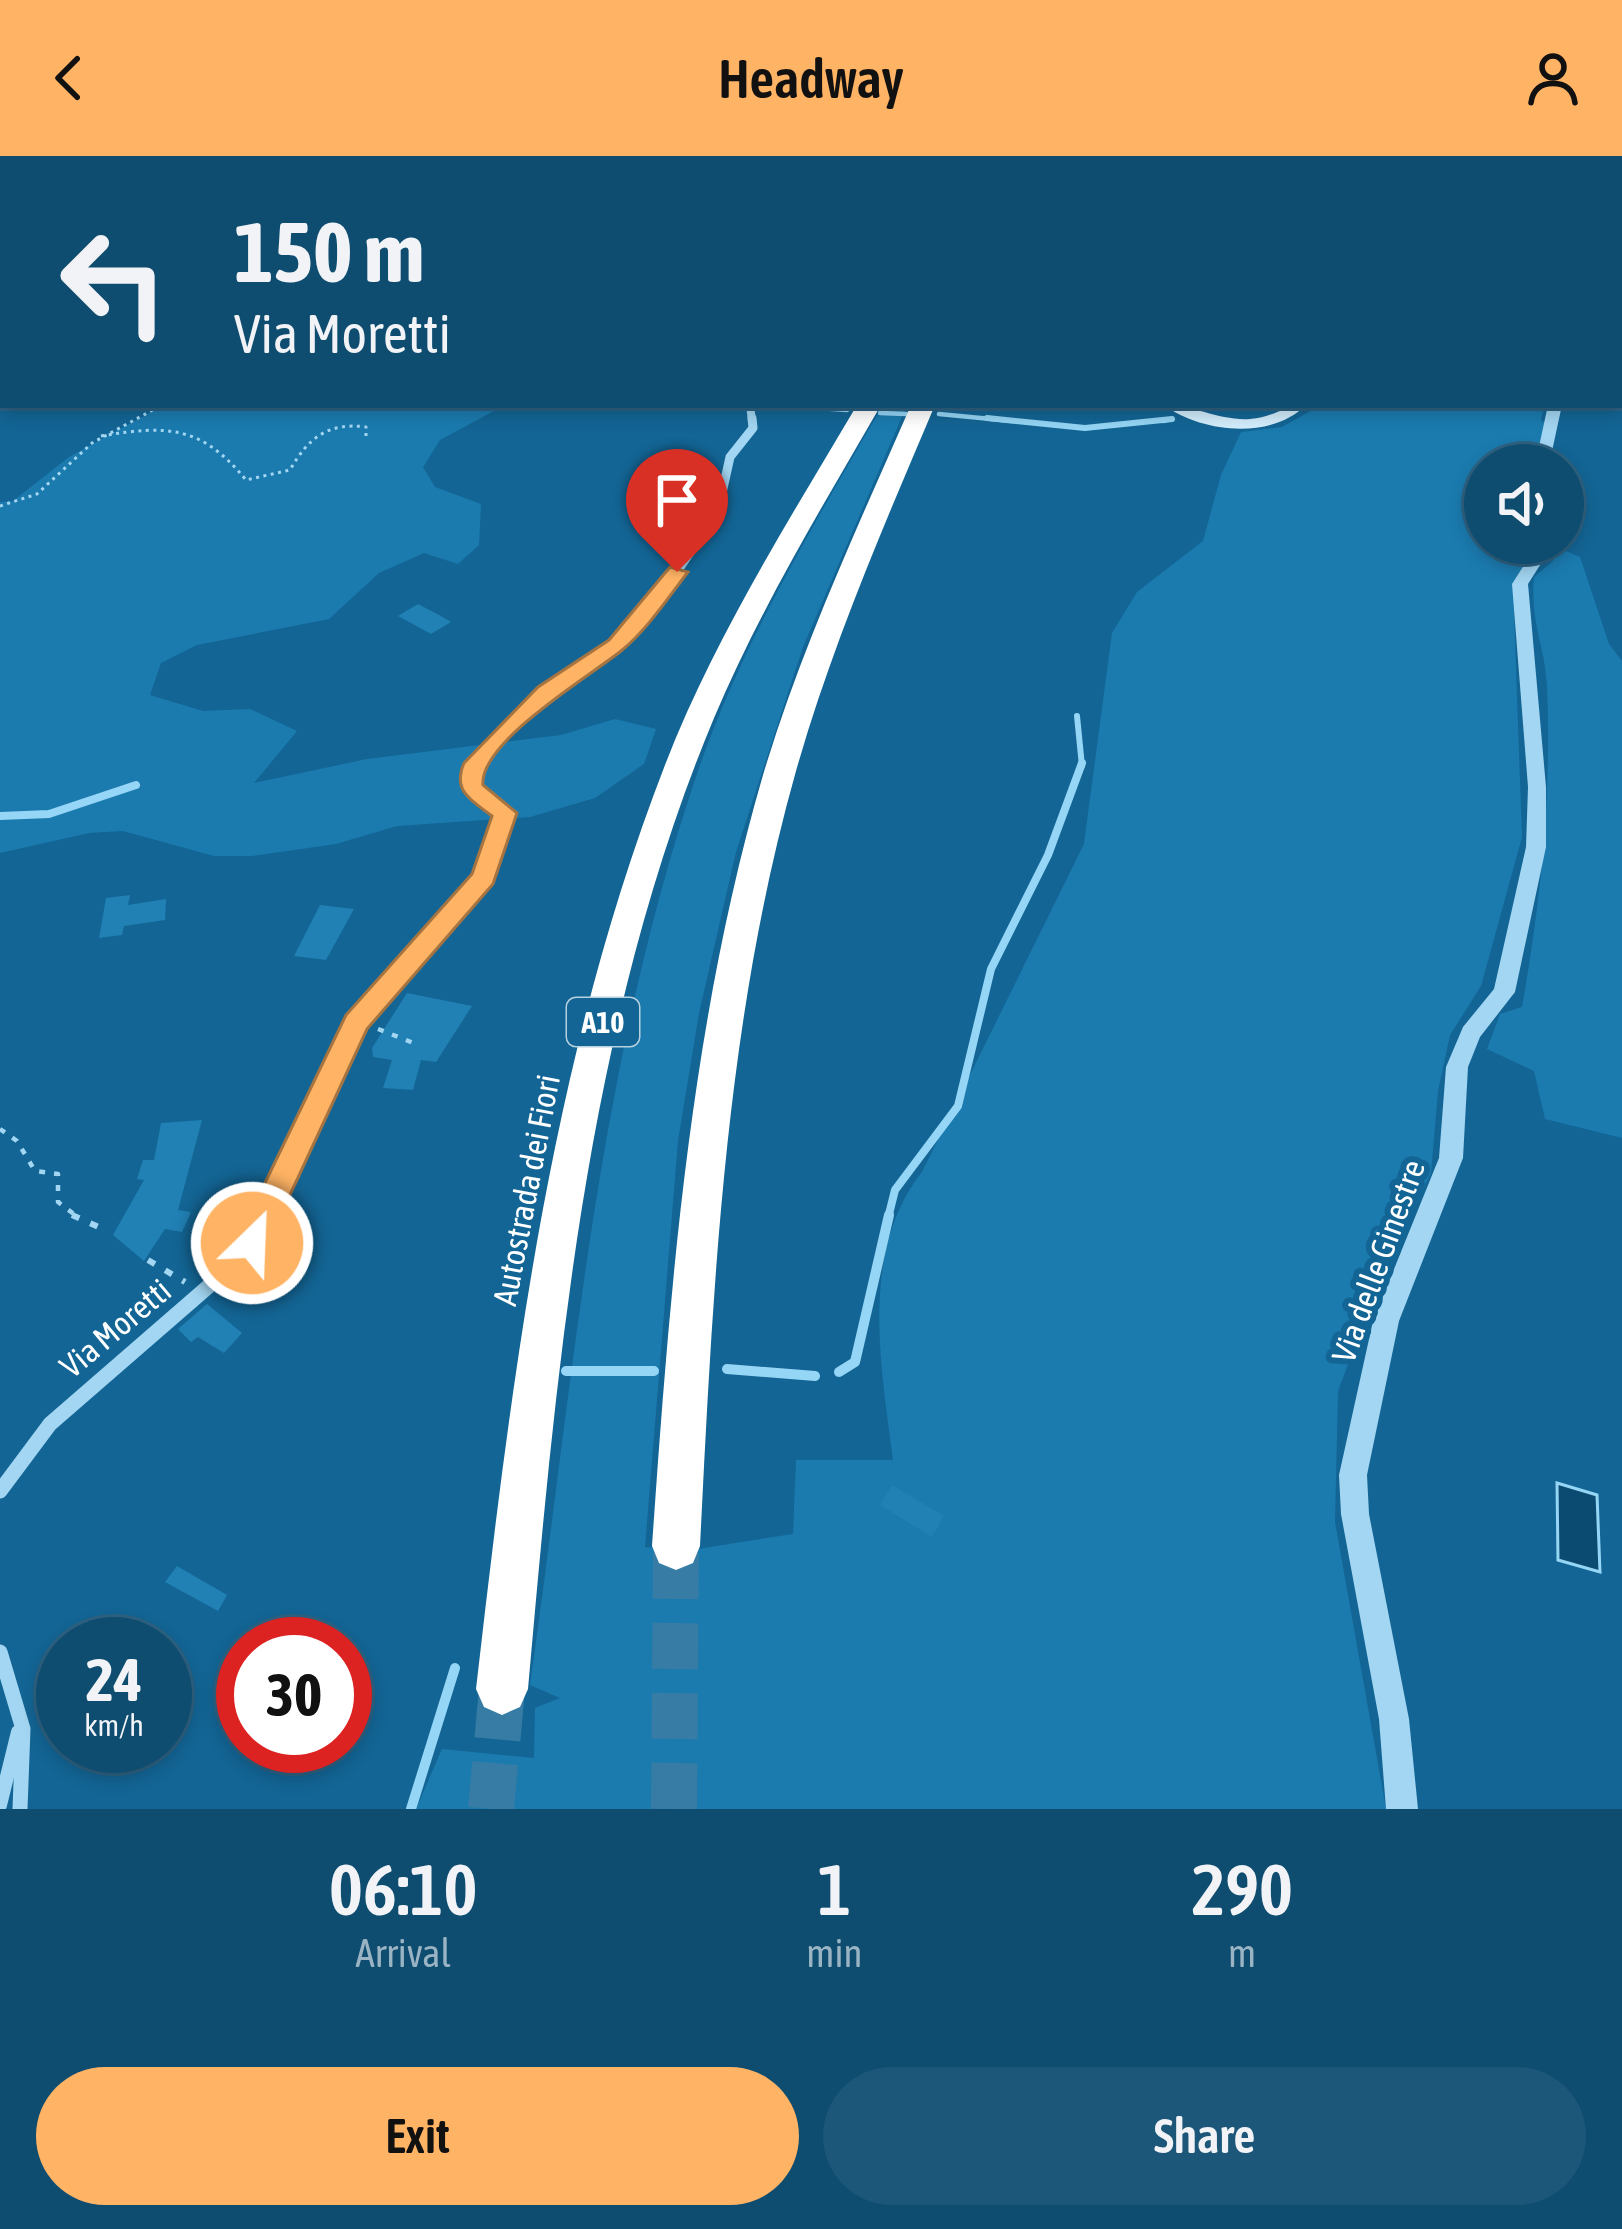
<!DOCTYPE html>
<style>
:root{--surface:#0e4c70;--page:#1c5678;--text:#f1f3f6;--muted:#9bb4c3;--line:#2e6383;--accent:#ffb364}
body{margin:0;font-family:"Asap Condensed",sans-serif;background:var(--page);color:var(--text);height:100vh;display:flex;flex-direction:column;font-size:45px;white-space:nowrap}
*{box-sizing:border-box;margin:0}
p{font-size:39px;color:var(--muted)}
.icon{flex:none;width:66px;height:66px;fill:none;stroke:currentColor;stroke-width:2;stroke-linecap:round;stroke-linejoin:round}
.map{position:relative;height:1653px;overflow:hidden}
.panel{display:flex;flex-direction:column;background:var(--surface);flex:1}
.panel>*{flex:none}
.top-card{position:absolute;left:0px;top:0px;width:1623px;height:252px;box-shadow:0 6px 18px #0003,0 0 0 3px var(--line);background:#0e4c70;color:var(--text);overflow:hidden}
.controls{position:absolute;left:1464px;top:288px;display:grid;gap:24px}
.controls a{display:grid;place-items:center;width:120px;height:120px;border-radius:50%;background:var(--surface);box-shadow:0 6px 18px #0003,0 0 0 3px var(--line);font-size:60px}
.speed{position:absolute;left:36px;top:1461px;display:flex;gap:24px;font-size:60px;font-weight:700;text-align:center}
.speed>*{display:grid;place-content:center;width:156px;height:156px;border-radius:50%;background:var(--surface);box-shadow:0 6px 18px #0003,0 0 0 3px var(--line);line-height:1}
.speed small{font-size:30px;font-weight:400}
.speed .limit{border:18px solid #d22;background:#fff;color:#111}
.pin{position:absolute;display:grid;place-items:center;width:102px;height:102px;color:#fff;margin:-123px -51px;border-radius:50% 50% 50% 0;rotate:-45deg;box-shadow:0 0 12px #0007}
.pin .icon{rotate:45deg}
.me{position:absolute;width:132px;margin:-66px;rotate:24deg;stroke-linejoin:round;filter:drop-shadow(0 0 9px #0008)}
.turn{display:flex;align-items:center;gap:42px;height:252px;padding:0 36px;font-size:54px}
.turn .icon{width:156px;height:156px;stroke-width:2.5}
.turn b{display:block;font-size:84px;line-height:102px}
.eta{display:flex;justify-content:space-evenly;align-items:center;height:204px;text-align:center}
.eta b{font-size:72px;font-weight:600;line-height:84px}
.primary-button{display:flex;gap:24px;margin-top:auto;padding:24px 36px}
.primary-button a{flex:1;height:138px;border-radius:72px;background:var(--accent);color:#111;font-size:48px;font-weight:600;line-height:138px;text-align:center}
.primary-button a+a{background:var(--page);color:var(--text)}
header{display:flex;justify-content:space-between;align-items:center;height:156px;padding:0 36px;background:var(--accent);color:#111;font-size:54px;font-weight:600}
.map>svg:first-child{display:block}
.green{fill:#1b7baf}
.water{fill:#0c4b71;stroke:#95d5f5;stroke-width:3}
.lines{fill:none;stroke-linecap:round;stroke-linejoin:round}
.stream-far3{stroke:#95d5f5;stroke-width:4.5}
.stream-far2{stroke:#95d5f5;stroke-width:6}
.stream-far1{stroke:#95d5f5;stroke-width:8}
.stream{stroke:#95d5f5;stroke-width:10}
.building{fill:#2180b4}
.motorway-tunnel{stroke:#367ca5;stroke-width:46;stroke-dasharray:46 24;stroke-linecap:butt}
.path-far2{stroke:#a3d6f2;stroke-width:3;stroke-dasharray:3 4.5;stroke-linecap:butt}
.path-far1{stroke:#a3d6f2;stroke-width:4.5;stroke-dasharray:6 9;stroke-linecap:butt}
.path{stroke:#a3d6f2;stroke-width:6;stroke-dasharray:8 12;stroke-linecap:butt}
.pedestrian{stroke:#a3d6f2;stroke-width:14}
.minor-far3{stroke:#a3d6f2;stroke-width:8}
.minor-far2{stroke:#a3d6f2;stroke-width:9}
.minor-far1{stroke:#a3d6f2;stroke-width:12}
.minor{stroke:#a3d6f2;stroke-width:15}
.tertiary{fill:#a3d6f2;fill-rule:evenodd}
.secondary{fill:#d2edfc;fill-rule:evenodd}
.motorway{fill:#fff;fill-rule:evenodd}
.route{fill:#ffb364;stroke:#a67441;stroke-width:3}
.labels{text-anchor:middle;dominant-baseline:central;stroke-width:12;stroke-linejoin:round;paint-order:stroke}
.shield{fill:#136595;stroke:#b8d1df;stroke-width:3}
.shield-label{font-size:30px;font-weight:bold;fill:#fff}
.street-label{font-size:33px;fill:#fff;stroke:#136595}
</style>
<header><svg class="icon" aria-label="back" viewBox="0 0 24 24"><path d="M15 5l-7 7 7 7"/></svg>Headway<svg class="icon" aria-label="person" viewBox="0 0 24 24"><circle cx="12" cy="8" r="4"/><path d="M4 21q1-7 8-7t8 7"/></svg></header>
<div class="map">
<svg width="1622" height="1653" viewBox="0 0 1622 1653">
<rect width="100%" height="100%" fill="#136595"/>
<path class="green" d="M164 249H505L440 284 423 311 435 331 481 348 479 389 458 408 424 397 379 417 329 463 197 489 161 507 150 539 203 555 250 553 297 575 254 627 367 603 561 579 615 563 656 573 644 608 595 642 530 661 397 670 336 688 252 700H214L123 675 89 677 0 697V346L13 345 69 301Z
M883 249H907L803 491 736 696 699 857 678 985 645 1391 691 1394 793 1378 796 1304H893C881 1210 859 1096 922 1016L1084 688 1112 477 1137 436 1203 385 1221 319 1241 276 1282 271 1321 249H1544L1541 265 1548 267 1535 299 1527 304 1530 309H1485V387H1540L1513 428 1522 681 1481 830 1450 879 1438 935 1431 1017 1382 1118 1338 1235 1335 1366 1386 1653H416L442 1593 534 1602 535 1552 560 1542 530 1529C574 1221 597 908 699 612 743 485 816 365 883 249Z
M1557 391 1580 401 1609 488 1622 505V982L1545 963 1534 915 1487 893 1500 858 1522 851C1541 744 1552 638 1547 530 1545 489 1530 467 1534 421L1553 405Z"/>
<path class="water" d="M1557 1327 1597 1339 1600 1416 1558 1404Z"/>
<g class="lines">
<path class="stream-far3" d="M0 3 5 0
M774 249 847 254
M880 257 906 258
M939 258 1012 265
M1163 265 1172 263"/>
<path class="stream-far2" d="M987 262 1085 272 1172 263
M1077 560 1082 610"/>
<path class="stream-far1" d="M0 660 49 658 136 629
M888 1062 895 1034 958 950 991 813 1048 699 1082 607"/>
<path class="stream" d="M727 1213 815 1220
M566 1215H654
M839 1216 855 1206 889 1059
M411 1653 455 1512"/>
</g>
<path class="building" d="M418 448 441 460 451 466 431 478 398 460Z
M130 739 128 749 166 743 165 764 124 770 122 779 99 782 106 742Z
M320 749 354 753 326 804 294 800Z
M407 837 472 850 436 906 421 904 413 934 383 932 392 904 373 901 372 892Z
M202 964 178 1054 191 1056 182 1076 165 1073 144 1105 113 1079 144 1024 137 1023 143 1004H154L161 967Z
M207 1148 242 1177 224 1197 198 1181 191 1186 178 1173Z
M892 1329 944 1360 932 1381 880 1349Z
M177 1410 227 1439 218 1455 165 1426Z"/>
<g class="lines">
<path class="motorway-tunnel" d="M491 1653 502 1533
M674 1653 676 1390"/>
<path class="path-far2" d="M973 0 987 3
M55 3 69 0
M701 3 707 0
M101 280C167 269 201 269 246 324L290 314C308 282 328 266 366 271V282
M0 350 37 338 92 287 162 249"/>
<path class="path-far1" d="M378 873 416 888
M0 973 17 985 35 1015 58 1018V1046L79 1062"/>
<path class="path" d="M72 1059 103 1073
M148 1104 185 1126"/>
<path class="pedestrian" d="M0 1649 18 1576"/>
<path class="minor-far3" d="M750 249 752 265"/>
<path class="minor-far2" d="M474 610 546 536 616 489 664 435 718 355 730 301 753 272 752 262"/>
<path class="minor-far1" d="M259 1062 337 898 374 843 461 755 484 722 505 657 472 633 469 622 476 607"/>
<path class="minor" d="M0 1335 50 1268 240 1103 261 1059
M0 1496 23 1573 20 1653"/>
<path class="tertiary" d="M1620 57H1622V65H1620Z
M1620 100 1622 101V112L1620 111Z
M1548 249H1562L1549 309H1535Z
M1538 387H1554L1528 428 1546 631V691L1515 836 1480 881 1468 911 1463 1002 1399 1165 1367 1319 1369 1358 1409 1563 1418 1653H1386L1379 1563 1341 1358 1339 1319 1373 1165 1439 1002 1446 911 1463 871 1494 833 1526 691 1528 631 1512 428Z"/>
<path class="secondary" d="M1546 0H1563L1566 3H1549Z
M1620 39 1622 40V49L1620 48Z
M1164 249C1194 249 1220 265 1250 263 1272 262 1285 249 1306 249 1271 284 1202 277 1164 249Z"/>
<path class="motorway" d="M917 0H935L937 3H919Z
M857 249H881C822 351 760 453 714 562 586 868 557 1207 528 1533L520 1551 502 1559 484 1551 476 1533C512 1220 550 905 665 609 714 482 788 366 857 249Z
M911 249H935C884 369 832 489 796 615 725 866 713 1130 700 1390L693 1407 676 1414 659 1407 652 1390C670 1131 690 870 763 619 801 492 858 370 911 249Z"/>
</g>
<path class="route" d="M670 411 688 416C668 442 646 475 621 495 590 520 479 586 483 629L517 657 493 728 367 873 263 1097H241L236 1087 346 859 472 718 492 660C471 644 452 635 464 607L538 531 609 484Z"/>
<g class="labels">
<rect class="shield" x="567" y="842" width="72" height="48" rx="9"/>
<g class="shield-label">
<text x="603" y="866">A10</text>
</g>
<g class="street-label">
<text transform="translate(526 1034) rotate(-79)">Autostrada dei Fiori</text>
<text transform="translate(1378 1105) rotate(-70)">Via delle Ginestre</text>
<text transform="translate(115 1172) rotate(-40)">Via Moretti</text>
</g>
</g>
</svg>
<div class="controls">
<a><svg class="icon" aria-label="sound" viewBox="0 0 24 24"><path d="M4 9h4l5-4v14l-5-4H4zM17 9q2 3 0 6"/></svg></a>
</div>
<div class="speed"><div>24<small>km/h</small></div><div class="limit">30</div></div>
<div class="pin" style="left:677px;top:416px;background:#d93025"><svg class="icon" aria-label="arrive" viewBox="0 0 24 24"><path d="M6 21V4h12l-3 4 3 4H6"/></svg></div>
<svg class="me" style="left:252px;top:1087px" viewBox="-20 -20 40 40"><circle r="17" fill="#ffb364" stroke="#fff" stroke-width="3"/><path d="M0-11L8 9 0 5-8 9z" fill="#fff"/></svg>
<div class="top-card">
<div class="turn"><svg class="icon" aria-label="left" viewBox="0 0 24 24"><path d="M17 20v-9H6M10 6l-5 5 5 5"/></svg><div><b>150 m</b>Via Moretti</div></div>
</div>
</div>
<section class="panel">
<div class="eta">
<div><b>06:10</b><p>Arrival</p></div>
<div><b>1</b><p>min</p></div>
<div><b>290</b><p>m</p></div>
</div>
<div class="primary-button"><a>Exit</a><a>Share</a></div>
</section>
